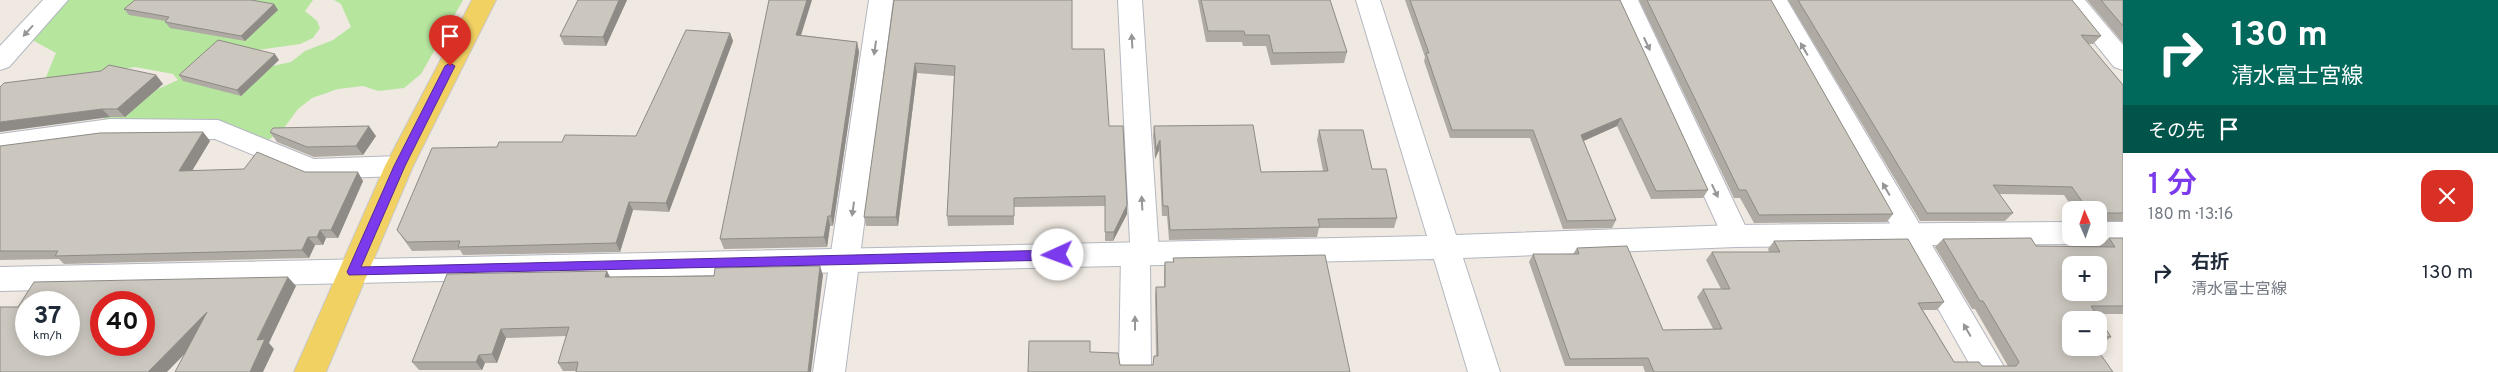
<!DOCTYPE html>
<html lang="ja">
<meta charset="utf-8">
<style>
:root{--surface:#fff;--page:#f6f6f7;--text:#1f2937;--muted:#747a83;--accent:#7c3aed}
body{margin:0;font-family:Overpass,"Noto Sans JP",sans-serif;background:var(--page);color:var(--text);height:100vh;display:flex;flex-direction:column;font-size:19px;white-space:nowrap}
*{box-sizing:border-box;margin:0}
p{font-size:16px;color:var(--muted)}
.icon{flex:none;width:28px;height:28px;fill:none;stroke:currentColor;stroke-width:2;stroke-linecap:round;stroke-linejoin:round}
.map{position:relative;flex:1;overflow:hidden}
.side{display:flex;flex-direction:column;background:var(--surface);width:375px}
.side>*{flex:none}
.banner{background:#00695c;color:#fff;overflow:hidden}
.needle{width:32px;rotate:358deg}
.fabs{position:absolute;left:2062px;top:201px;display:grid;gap:10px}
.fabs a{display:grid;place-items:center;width:45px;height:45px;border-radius:10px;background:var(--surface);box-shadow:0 2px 12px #0003;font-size:25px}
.speed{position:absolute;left:15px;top:291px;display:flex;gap:10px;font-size:25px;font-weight:700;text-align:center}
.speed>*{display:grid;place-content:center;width:65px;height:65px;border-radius:50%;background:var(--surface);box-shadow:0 2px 12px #0003;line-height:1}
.speed small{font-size:12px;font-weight:400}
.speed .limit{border:8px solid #d22;background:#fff;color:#111}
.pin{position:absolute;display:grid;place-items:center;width:42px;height:42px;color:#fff;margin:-51px -21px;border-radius:50% 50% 50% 0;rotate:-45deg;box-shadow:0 0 5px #0007}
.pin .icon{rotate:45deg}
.me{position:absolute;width:55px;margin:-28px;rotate:268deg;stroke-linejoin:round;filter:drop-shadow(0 0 4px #0008)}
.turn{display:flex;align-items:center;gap:18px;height:105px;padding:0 25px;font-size:22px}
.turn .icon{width:65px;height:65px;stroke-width:2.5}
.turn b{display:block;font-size:35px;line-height:42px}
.then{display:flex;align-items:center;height:48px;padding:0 25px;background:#0003;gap:10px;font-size:19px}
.round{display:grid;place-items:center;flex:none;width:52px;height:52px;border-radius:15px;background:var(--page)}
.head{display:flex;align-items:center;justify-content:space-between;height:85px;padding:0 25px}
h1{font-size:30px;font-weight:600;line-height:38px;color:var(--accent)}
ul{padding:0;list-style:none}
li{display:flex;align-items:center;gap:15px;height:70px;padding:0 25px}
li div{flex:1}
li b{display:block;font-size:19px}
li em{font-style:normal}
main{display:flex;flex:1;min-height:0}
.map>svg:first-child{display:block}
.green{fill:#b6e59e}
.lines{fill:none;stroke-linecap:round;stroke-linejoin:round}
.street-casing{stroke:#b4b7c1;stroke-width:2}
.secondary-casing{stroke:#b4b7c1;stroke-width:2}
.primary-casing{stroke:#c9c9c9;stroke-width:2}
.street{fill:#fff;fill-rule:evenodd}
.secondary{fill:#fff;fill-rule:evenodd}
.primary{fill:#f2d163;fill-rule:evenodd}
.wall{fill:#afaba4}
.shaded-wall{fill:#8e8b86}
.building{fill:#cbc7bf;stroke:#8e8b86;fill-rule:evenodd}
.oneway{fill:#969696}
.route{fill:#7c3aed;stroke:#51269a}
</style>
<main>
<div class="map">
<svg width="2123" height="372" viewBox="0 0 2123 372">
<rect width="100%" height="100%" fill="#efe9e1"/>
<path class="green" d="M55 0H313L305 11 317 21 320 28 313 38 300 44 243 52 268 67 291 62 305 51 333 40 351 27 341 4 334 0H463L421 74 404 88 378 91 363 86 338 89 312 98 298 109 281 132 268 140 239 131 120 125 103 119 116 108 178 80 173 74 135 67 44 82 56 53 25 36Z"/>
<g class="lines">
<g class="street-casing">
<path id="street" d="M869 0H893L845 372H813Z
M1118 0H1142L1159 252 1155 260 1150 262 1151 372H1119L1121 253 1125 245 1130 243Z
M1614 0H1638L1750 236 1746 244 1736 247 1726 244Z
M1763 0H1787L2007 372H1974Z
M110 119 218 120 314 159 399 156 409 159 413 166 409 173 399 176 312 179 215 139H110L0 154V134Z"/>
</g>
<g class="secondary-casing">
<path id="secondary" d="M43 0H68L9 67 0 70V46Z
M1356 0H1380L1456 235 1736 225 2071 222V238H2083L2081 241 2071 244 1736 247 1463 258 1500 372H1468L1434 259 0 291V267L1427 236Z
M2060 0H2085L2123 45V70L2114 67Z
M2099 222H2123V244H2099L2089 241 2087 238H2099Z"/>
</g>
<g class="primary-casing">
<path id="primary" d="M472 0H496L413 166 326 372H294L385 166Z"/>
</g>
<use href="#street" class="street"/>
<use href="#secondary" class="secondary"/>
<use href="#primary" class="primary"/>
</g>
<path class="wall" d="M578 0H627L606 46 564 45 560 36Z
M894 0 1072 49 1109 126 1127 205V214L1113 241H1105V206L1014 207V225L948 226 947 216 954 76 917 73 898 226H866L864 217Z
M1198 0H1330L1347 52 1344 63 1271 65 1266 46H1243L1242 42H1206Z
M1405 0H1620L1708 190 1703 198 1651 199 1617 126 1583 141 1616 220 1612 228 1563 229 1530 138H1450L1424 61 1425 57Z
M1639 0H1771L1893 214 1887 222 1754 223 1740 198H1734Z
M1788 0H2072L2101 36 2093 44H2088L2123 85V221H2106V228L2099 235V210H2074L2064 195 1999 194 2013 213 2005 221H1920Z
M2087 0H2123V43Z
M274 4 278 10 245 41 170 28 165 22 166 21 129 15 124 9Z
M730 33 733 41 669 212 633 210 620 252 463 255 460 250 412 251 397 230 497 147 636 136Z
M801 35 857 42 859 52 833 226H830L827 247 724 249 720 239Z
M279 60 241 96 183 81 179 75Z
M156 75 163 84 125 117H110L4 83Z
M1154 126 1261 172 1323 171 1317 140 1319 130 1372 169 1397 218 1394 228H1319L1317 237 1169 240 1167 216H1162L1159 150 1155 159 1153 136Z
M203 132 210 141 192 171 305 172 363 181 338 238H326L323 245H315L309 258 64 264 59 259 0 260V146Z
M270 132 376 136 363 155 314 157 277 142Z
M2109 238H2123V314H2096L2111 337 2102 344H2099V320H2071L2113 372H1645L1643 366H1565L1529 262 1533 254H1573L1577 248 1663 330 1713 329 1697 297 1703 289H1721L1706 260 1712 252H1769L1768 249 1774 241 1944 302 1937 310H1923L1954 362 1982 366H2008L1975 309H1972L1935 247 1943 239 2036 246H2101H2100Z
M1173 258 1350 372H1028L1090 352 1120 365H1153L1154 356H1156L1155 295 1156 287H1164V270L1165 262H1173Z
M823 275 576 371H563L558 363 566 336 506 338 497 363H485L482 370H419L412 362 610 277Z"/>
<path class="shaded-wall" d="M619 0H627L606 46 603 37Z
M807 0H812L798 45 796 35Z
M274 4 278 10 245 41 241 36Z
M730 33 733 41 669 212 666 203Z
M857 42 859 52 833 226 831 216Z
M275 54 279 60 241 96 237 90Z
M915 63 917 73 898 226 896 217Z
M156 75 163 84 125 117 117 109Z
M102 109 110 117 0 132V122Z
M1621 118 1617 126 1577 144 1581 135Z
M369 126 376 136 363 155 356 146Z
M203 132 210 141 187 179 179 171Z
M1160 140 1159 150 1155 159 1156 149Z
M358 172 363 181 338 238 331 230Z
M629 202 633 210 620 252 616 243Z
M1127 205V214L1113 241 1114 232Z
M828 216 830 226 827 247 824 237Z
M320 230 326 238 323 245 317 237Z
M308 237 315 245 309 258 302 250Z
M820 266 823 275 811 372H808Z
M607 271 611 279 605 277Z
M288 277 296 286 269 343 274 349 263 372H250L257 340Z
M207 312 216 322 167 372H148Z
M501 329 506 338 497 363 492 354Z
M479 355 485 363 482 370 476 362Z"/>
<path class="building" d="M135 0H251L274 4 241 36 165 22 169 17 124 9Z
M578 0H619L603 37 560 36Z
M769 0H807L796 35 857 42 831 216H828L824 237 720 239Z
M894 0H1072V49H1104L1109 126H1123L1127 205 1114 232H1105V196L1014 198V216H947L955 66 915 63 896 217H864Z
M1201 0H1330L1347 52 1273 53 1269 35H1245L1244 31H1208Z
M1410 0H1620L1708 190 1656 191 1621 118 1581 135 1616 220 1567 221 1533 130H1452L1426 53H1429Z
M1647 0H1771L1893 214 1759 215 1746 190H1739Z
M1798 0H2072L2101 36 2081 35 2123 85V213H2106V228H2102L2099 224V210H2088L2072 187 1993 185 2013 213H1927Z
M2101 0H2123V26Z
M686 30 730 33 666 203 629 202 616 243 458 247 460 241 407 242 397 230 432 148 497 147 499 142H562L565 135 636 136Z
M218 40 275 54 237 90 179 75Z
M109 65 156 75 117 109H102L0 122V87L4 83 101 71Z
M1253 125 1261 172 1328 171 1319 130H1363L1372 169H1386L1397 218 1318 219 1320 227 1170 230 1168 206H1163L1160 140 1156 149 1154 126Z
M369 126 356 146 307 147 270 132 273 128Z
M203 132 179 171 244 169 257 152 305 172H358L331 230H320L317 237H308L302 250 55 256 58 251H0V146L100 133Z
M2031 238 2036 246 2115 247 2109 238H2123V306H2091L2111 337 2099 336V320H2071V348H2096L2113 372H1654L1648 358 1570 359 1533 254H1579L1577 248 1627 246 1663 330 1722 329 1703 289H1730L1712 252H1780L1774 241 1908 239 1944 302 1918 303 1954 362H1979L1982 366H2016L2019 362 1983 301H1980L1943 239ZM2071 265H2099V292H2071Z
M1325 255 1350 372H1028L1029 341H1090V352L1118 353 1120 365H1153L1154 356H1158L1156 287H1165V262H1174L1173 258Z
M820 266 808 372H576L578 362 558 363 569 327 501 329 492 354 479 355 476 362H412L447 274 607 271 605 277 714 276 715 268Z
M288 277 257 340 265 339 250 372H175L207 312 148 372H0V307H18L34 282ZM26 302H69V345H26ZM101 302H144V345H101Z"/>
<defs><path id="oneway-solid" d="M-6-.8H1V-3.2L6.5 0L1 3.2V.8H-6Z" transform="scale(1.25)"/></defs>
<g class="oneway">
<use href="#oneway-solid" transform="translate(28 31) rotate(132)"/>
<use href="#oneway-solid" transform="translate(1132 41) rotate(-93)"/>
<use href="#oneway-solid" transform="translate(1647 44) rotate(65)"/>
<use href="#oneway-solid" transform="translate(875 48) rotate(98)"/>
<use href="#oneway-solid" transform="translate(1804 49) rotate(-120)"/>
<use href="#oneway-solid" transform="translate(1886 189) rotate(-120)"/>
<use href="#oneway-solid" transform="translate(1715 191) rotate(65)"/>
<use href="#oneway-solid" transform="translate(1142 203) rotate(-93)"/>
<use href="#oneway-solid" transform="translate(853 209) rotate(98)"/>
<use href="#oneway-solid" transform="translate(1135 323) rotate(-90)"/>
<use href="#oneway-solid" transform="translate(1967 330) rotate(-120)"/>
</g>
<path class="route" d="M450 63 455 66 405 166 361 267 1058 250 1064 255 1058 260 349 275 347 272 394 166 445 66Z"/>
</svg>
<div class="fabs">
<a><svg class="needle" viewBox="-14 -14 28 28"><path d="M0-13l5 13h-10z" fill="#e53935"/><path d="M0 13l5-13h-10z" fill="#747a83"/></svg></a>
<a>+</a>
<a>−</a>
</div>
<div class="speed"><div>37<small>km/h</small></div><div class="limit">40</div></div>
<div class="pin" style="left:450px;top:66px;background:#d93025"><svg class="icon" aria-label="arrive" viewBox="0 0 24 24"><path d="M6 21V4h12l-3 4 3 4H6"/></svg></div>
<svg class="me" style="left:1058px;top:255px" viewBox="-20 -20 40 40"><circle r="19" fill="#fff"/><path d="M0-13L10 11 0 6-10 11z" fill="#7c3aed"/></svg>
</div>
<section class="side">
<div class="banner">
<div class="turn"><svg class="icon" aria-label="right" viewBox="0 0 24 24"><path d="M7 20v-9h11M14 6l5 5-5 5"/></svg><div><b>130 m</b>清水富士宮線</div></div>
<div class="then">その先<svg class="icon" aria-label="arrive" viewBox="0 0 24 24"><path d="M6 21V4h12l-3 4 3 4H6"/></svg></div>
</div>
<div class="head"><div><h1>1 分</h1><p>180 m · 13:16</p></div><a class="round" style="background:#d93025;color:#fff"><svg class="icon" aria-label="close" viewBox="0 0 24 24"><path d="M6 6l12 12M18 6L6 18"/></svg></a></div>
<ul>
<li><svg class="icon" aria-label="right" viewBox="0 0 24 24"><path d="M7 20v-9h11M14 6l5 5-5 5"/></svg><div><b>右折</b><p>清水富士宮線</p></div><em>130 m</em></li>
</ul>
</section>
</main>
